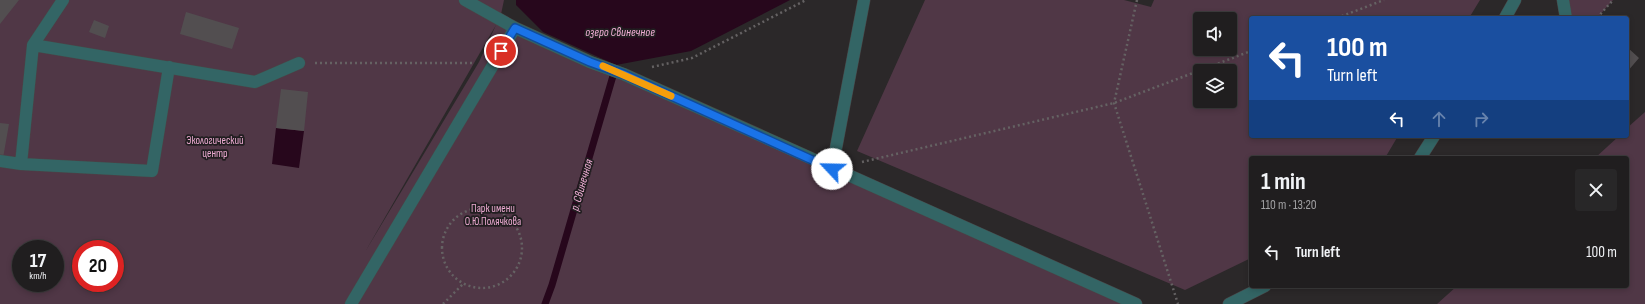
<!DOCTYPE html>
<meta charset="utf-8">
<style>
:root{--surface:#201e1f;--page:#282728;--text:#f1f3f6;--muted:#a2a2a4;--line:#3d3c3d}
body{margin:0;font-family:"Sofia Sans Condensed",sans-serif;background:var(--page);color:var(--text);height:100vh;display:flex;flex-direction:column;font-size:15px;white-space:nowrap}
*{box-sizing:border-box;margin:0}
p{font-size:13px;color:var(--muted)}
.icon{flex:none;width:22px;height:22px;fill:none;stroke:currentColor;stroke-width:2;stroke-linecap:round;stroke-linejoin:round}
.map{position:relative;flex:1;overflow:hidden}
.side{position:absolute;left:1249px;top:156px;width:380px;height:132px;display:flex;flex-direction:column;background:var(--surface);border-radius:4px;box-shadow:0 2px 6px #0003,0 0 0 1px var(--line)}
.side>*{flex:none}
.top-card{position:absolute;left:1249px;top:16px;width:380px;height:122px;border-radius:4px;box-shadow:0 2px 6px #0003,0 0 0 1px var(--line);background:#1a4fa0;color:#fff;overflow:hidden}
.tools{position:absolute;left:1193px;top:12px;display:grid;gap:8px}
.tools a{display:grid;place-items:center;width:44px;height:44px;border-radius:4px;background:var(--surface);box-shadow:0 2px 6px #0003,0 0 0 1px var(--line);font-size:20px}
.speed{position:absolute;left:12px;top:240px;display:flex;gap:8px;font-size:20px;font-weight:700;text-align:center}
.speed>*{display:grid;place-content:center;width:52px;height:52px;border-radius:50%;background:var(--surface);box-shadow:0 2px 6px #0003,0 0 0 1px var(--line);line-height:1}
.speed small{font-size:10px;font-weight:400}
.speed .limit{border:6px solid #d22;background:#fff;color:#111}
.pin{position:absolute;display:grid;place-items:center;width:34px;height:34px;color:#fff;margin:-17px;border:2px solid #fff;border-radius:50%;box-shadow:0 1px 4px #0007}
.me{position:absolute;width:44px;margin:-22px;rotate:294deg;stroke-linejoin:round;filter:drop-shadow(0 0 3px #0008)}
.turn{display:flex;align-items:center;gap:14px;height:84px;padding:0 12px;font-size:18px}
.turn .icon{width:52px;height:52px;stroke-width:2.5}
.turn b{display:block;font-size:28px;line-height:34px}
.lanes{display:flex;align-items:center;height:38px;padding:0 12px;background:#0003;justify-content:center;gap:20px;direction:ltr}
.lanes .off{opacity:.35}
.round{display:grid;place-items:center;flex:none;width:42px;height:42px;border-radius:4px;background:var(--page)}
.head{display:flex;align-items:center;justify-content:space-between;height:68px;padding:0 12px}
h1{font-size:24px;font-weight:700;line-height:30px}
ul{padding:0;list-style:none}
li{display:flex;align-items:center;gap:12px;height:56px;padding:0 12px}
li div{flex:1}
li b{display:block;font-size:15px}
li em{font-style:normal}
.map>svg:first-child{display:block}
.green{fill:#503746;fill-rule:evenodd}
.water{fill:#27071c}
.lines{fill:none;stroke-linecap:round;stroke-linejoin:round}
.stream{stroke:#27071c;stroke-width:7}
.building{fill:#524e50}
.lane-casing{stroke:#494647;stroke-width:13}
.path{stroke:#656263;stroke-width:2.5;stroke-dasharray:2 3;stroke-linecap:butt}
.lane{stroke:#336565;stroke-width:12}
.route-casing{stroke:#114b97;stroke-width:10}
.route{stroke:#1a73e8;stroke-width:7}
.slow{stroke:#f59e0b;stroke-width:7}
.labels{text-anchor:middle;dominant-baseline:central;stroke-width:3.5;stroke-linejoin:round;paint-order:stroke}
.park-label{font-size:11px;fill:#ecaad1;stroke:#211e20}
.water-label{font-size:12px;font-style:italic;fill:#f0aed5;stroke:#211e20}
</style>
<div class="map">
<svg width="1645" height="304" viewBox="0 0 1645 304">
<rect width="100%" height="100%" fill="#2b2829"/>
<path class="green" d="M0 0H504L500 19 1136 304H0ZM496 25 479 62 365 252ZM21 249H55V283H21ZM81 249H115V283H81Z
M925 0H1124L1151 7 1154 0H1480L1469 18H1251V136H1398L1385 158H1251V258L1185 290 857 151ZM1200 19H1230V49H1200ZM1200 71H1230V101H1200Z
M1563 0H1613L1597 18H1566Z
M1645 112V304H1437L1457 286H1627V158H1595L1619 136H1627V128Z"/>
<path class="water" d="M516 0H790L691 51 616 65 543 32 516 5Z
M276 128 304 131 299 168 272 164Z"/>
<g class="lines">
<path class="stream" d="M545 304 552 285 615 69"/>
</g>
<path class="building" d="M0 0H19L0 24Z
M186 12 239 28 232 49 180 34Z
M94 20 109 26 105 38 89 32Z
M1627 47 1639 58 1627 72Z
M281 89 308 92 304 131 276 128Z
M0 123 9 124 3 158H0Z"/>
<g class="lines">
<g class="lane-casing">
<path id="lane" d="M1563 0 1566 18
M1505 18 1515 0
M515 28 590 62 623 74 1136 304
M33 45 255 82 299 63
M1420 158 1434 136
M0 161 21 164 152 171 169 67
M21 164 33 45 63 0
M832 169 864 0
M351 304 515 28 465 0
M1229 304 1265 286"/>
</g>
<path class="path" d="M1137 0 1114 103 1178 304
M1337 18 1384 0
M1597 18 1613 0
M315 63H474
M652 67 692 58 806 0
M862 162 1114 103 1251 51
M442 248a40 40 0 1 1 80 0a40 40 0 1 1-80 0Z
M443 304 463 284"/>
<use href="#lane" class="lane"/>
</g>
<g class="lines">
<g class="route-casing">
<path id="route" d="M501 51 515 28 590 62 623 74 832 169"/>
</g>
<use href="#route" class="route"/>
<path class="slow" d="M603 66 671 96"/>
</g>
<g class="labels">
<g class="park-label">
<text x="215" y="140">Экологический<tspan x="215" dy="13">центр</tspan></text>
<text x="493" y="208">Парк имени<tspan x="493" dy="13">О.Ю.Полячкова</tspan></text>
</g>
<g class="water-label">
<text x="620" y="32">озеро Свинечное</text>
<text transform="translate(582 185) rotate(-74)">р. Свинечная</text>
</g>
</g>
</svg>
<div class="tools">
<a><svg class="icon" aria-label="sound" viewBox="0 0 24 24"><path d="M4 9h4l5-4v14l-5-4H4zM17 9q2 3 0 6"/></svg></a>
<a><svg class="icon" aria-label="layers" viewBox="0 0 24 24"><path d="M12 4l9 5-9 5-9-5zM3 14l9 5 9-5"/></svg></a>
</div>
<div class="speed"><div>17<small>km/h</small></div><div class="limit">20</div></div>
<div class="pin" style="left:501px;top:51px;background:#d93025"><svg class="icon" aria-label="arrive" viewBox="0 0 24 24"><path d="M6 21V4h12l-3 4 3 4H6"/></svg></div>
<svg class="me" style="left:832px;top:169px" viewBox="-20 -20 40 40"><circle r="19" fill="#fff"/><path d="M0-13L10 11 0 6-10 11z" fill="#1a73e8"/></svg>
<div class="top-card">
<div class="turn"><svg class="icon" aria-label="left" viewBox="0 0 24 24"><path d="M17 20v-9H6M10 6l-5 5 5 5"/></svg><div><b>100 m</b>Turn left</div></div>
<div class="lanes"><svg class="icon" aria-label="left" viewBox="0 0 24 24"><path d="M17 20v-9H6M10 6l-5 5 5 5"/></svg><svg class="icon off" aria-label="ahead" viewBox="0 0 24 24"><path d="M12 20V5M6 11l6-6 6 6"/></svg><svg class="icon off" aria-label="right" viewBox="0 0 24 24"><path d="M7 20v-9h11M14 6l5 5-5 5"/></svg></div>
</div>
<section class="side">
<div class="head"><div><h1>1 min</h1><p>110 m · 13:20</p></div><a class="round"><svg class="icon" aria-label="close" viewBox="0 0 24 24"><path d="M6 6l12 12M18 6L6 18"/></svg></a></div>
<ul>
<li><svg class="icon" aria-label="left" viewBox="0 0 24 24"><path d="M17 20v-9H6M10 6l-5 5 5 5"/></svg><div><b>Turn left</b></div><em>100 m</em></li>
</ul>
</section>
</div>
